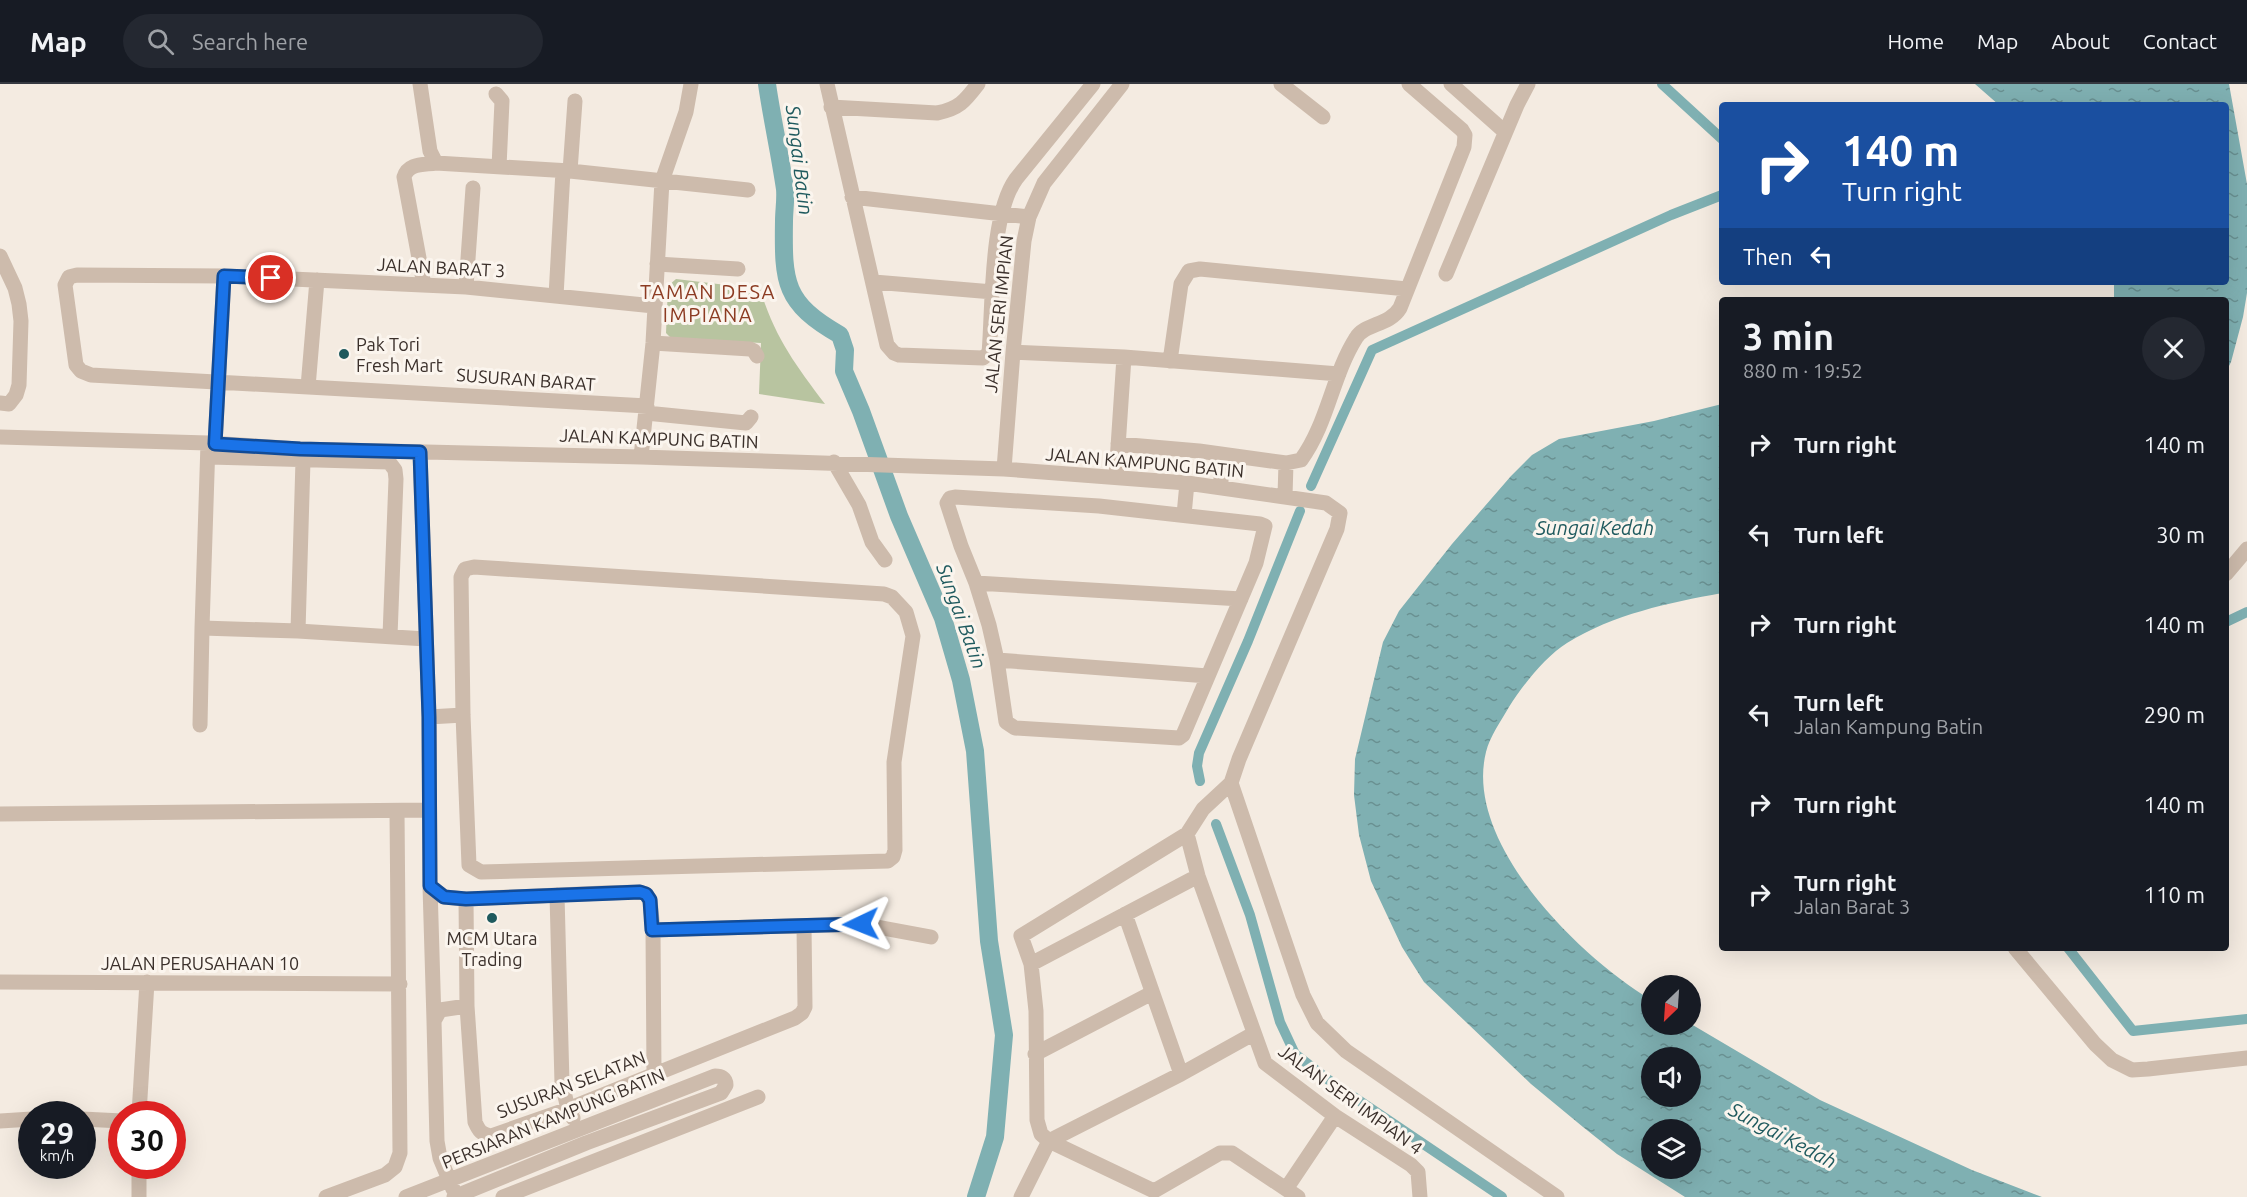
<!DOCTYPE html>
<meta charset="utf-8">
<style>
:root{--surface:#171b24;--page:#242831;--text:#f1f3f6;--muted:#9ea1a6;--line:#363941}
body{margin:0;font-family:Ubuntu,sans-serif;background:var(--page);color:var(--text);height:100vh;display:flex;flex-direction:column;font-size:22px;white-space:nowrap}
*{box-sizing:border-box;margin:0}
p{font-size:20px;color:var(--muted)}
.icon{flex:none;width:33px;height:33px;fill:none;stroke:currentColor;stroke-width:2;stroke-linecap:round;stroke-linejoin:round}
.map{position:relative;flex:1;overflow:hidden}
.side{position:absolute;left:1719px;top:213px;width:510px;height:654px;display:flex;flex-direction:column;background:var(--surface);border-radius:6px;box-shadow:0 6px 24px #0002}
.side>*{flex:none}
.banner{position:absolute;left:1719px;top:18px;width:510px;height:183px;border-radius:6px;box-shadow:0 6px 24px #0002;background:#1a4fa0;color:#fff;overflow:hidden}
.needle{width:39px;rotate:205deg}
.tools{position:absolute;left:1641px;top:891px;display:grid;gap:12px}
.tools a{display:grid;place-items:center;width:60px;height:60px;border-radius:50%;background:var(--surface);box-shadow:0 6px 24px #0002;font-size:30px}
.speed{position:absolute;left:18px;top:1017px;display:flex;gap:12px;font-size:30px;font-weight:700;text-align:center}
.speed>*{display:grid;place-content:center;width:78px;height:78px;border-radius:50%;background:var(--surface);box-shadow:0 6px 24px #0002;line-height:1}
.speed small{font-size:15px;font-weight:400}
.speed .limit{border:9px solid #d22;background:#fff;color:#111}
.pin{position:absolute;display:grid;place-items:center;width:51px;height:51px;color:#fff;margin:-26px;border:3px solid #fff;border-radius:50%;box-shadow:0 2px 6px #0007}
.me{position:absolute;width:66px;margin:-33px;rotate:268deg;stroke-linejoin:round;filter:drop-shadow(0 0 4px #0008)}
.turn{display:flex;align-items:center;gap:21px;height:126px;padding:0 24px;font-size:27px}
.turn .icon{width:78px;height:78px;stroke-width:2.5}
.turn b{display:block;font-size:42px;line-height:51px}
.then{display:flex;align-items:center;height:57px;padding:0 24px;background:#0003;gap:12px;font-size:22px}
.round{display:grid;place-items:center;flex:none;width:63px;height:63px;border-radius:32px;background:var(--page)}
.summary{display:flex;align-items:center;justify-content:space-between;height:102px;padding:0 24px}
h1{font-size:36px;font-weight:600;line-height:45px}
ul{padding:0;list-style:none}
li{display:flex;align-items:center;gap:18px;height:90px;padding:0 24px}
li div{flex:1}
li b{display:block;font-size:22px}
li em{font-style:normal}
header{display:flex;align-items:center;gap:36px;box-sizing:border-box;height:84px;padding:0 30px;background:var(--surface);border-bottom:2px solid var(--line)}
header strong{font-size:28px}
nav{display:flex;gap:33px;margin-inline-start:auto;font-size:21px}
.search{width:420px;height:54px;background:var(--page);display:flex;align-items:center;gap:15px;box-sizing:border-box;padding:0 21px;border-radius:33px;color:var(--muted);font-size:22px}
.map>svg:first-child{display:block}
.park{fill:#b8c4a0}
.water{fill:url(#water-ripples);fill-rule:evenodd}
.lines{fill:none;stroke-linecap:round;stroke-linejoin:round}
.canal{stroke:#7fb0b2;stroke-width:10}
.river{stroke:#7fb0b2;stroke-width:18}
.minor{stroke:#cdbbac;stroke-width:15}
.route-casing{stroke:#114b97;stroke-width:15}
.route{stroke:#1a73e8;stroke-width:10}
.poi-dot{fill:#1f5a5e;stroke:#fbf5ee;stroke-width:2}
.labels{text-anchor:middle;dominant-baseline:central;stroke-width:6;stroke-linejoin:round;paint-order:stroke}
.street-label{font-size:18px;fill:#3b302b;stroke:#fbf5ee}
.poi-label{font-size:18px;fill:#3b302b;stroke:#fbf5ee;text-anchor:start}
.water-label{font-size:20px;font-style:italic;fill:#1f5a5e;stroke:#fbf5ee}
.neighbourhood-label{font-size:20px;letter-spacing:1.5px;fill:#8c3b22;stroke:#fbf5ee}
</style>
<header>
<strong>Map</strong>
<div class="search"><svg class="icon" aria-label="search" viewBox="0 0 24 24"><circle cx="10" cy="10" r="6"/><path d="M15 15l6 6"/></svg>Search here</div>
<nav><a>Home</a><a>Map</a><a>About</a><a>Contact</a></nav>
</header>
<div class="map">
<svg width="2247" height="1113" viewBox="0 0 2247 1113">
<defs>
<pattern id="water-ripples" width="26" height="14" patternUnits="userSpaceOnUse" patternTransform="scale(1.5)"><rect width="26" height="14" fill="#7fb0b2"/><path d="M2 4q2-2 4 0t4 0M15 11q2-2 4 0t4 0" fill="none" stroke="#699091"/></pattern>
</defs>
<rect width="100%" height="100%" fill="#f4ebe1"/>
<path class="park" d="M676 195 760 205C775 254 795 280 825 320L759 310 761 259 671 254 666 249 668 202Z"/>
<path class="water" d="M1975 0H2229L2247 100V209L2243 233 2231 278 2226 288V216H2114V198H2226V21H1999Z
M1722 320V509C1668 519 1614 530 1567 559 1546 572 1522 602 1509 623 1501 637 1490 652 1486 668 1463 760 1581 874 1651 916L1652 940H1691L1820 1016 1972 1086 2042 1113H1685L1617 1070 1583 1043 1531 1000 1424 898 1402 863 1371 797 1359 751 1354 711 1355 675 1383 558 1399 527 1452 460 1511 392 1532 371 1559 355 1654 337ZM1652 974H1690V1012H1652ZM1652 1046H1690V1084H1652Z"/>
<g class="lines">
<path class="canal" d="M1662 0 1722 55
M1311 402 1372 266 1671 131 1722 111
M2226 538 2247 528
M1200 697 1197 682 1199 669 1248 557 1300 427
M1216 740 1250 831 1280 938 1295 970 1330 997 1502 1113
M2068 864 2133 947 2247 935"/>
<path class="river" d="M767 0C772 35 780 70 785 105 786 115 784 127 784 137 783 199 784 219 840 251L845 266 844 287 861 327 899 432 943 534 961 596 975 667 989 857 1004 951 995 1053 976 1113"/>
<path class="minor" d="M420 0 430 67 436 79 570 87 748 106
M827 0 887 261 894 269 899 271 983 274 989 269C993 223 990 131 1016 95L1093 0
M1281 0 1323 33
M1451 0 1505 48
M496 10 502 17 499 83
M831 23 937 29C959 25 965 17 978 0
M570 87 575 17
M852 113 1029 133
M0 172 15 204 19 220 21 237 19 301 16 311 9 320 0 319
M657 180 738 185
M1446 190 1517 21 1528 0
M874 198 993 208
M424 201 404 93C408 79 423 81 436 79
M466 203 473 104
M556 212 563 87
M653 259 750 265 754 267 757 272
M1013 268 1124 273 1339 290
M1170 277 1181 200 1189 187 1200 185 1407 205
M308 303 317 196
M647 322 91 291 81 287 76 281 65 201 69 193 77 191 224 192 466 203 654 222
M646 329 746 339 751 333
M0 353 208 359 300 365 641 373 1004 385 1187 399 1326 419 1340 429 1337 445 1239 675 1231 699 1303 911 1317 939 1346 967 1557 1113
M208 359 202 544 298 547 426 555
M215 360 224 192
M1118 360 1199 367 1286 379 1301 376C1328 339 1332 292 1356 254 1365 239 1389 242 1400 224L1464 63 1465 51 1462 46 1409 0
M420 368 429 633 430 802 444 813 466 815 604 809 640 808 646 810 650 816 653 846 654 989
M1221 370V403
M209 373 389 378 395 386 396 395 390 552
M641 373 653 259 662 97 686 28 691 0
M834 378 859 421 872 458 885 476
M1004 385 1013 268 1024 157 1029 133 1044 99 1122 0
M1116 393 1124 273
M1285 412 1286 379
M955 413 1099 422 1260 440 1265 442 1256 479 1183 651 1179 654 1015 644 1006 638 997 576 989 541 976 499 961 462 947 419 950 414Z
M1184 431 1187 399
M474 483 884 510 892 513 906 528 913 552 894 678 895 766 893 773 888 777 481 788 469 781 463 631 461 493 465 485Z
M2226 490 2247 465
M976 499 1241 515
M298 547 303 376 301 367
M997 576 1208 592
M429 633 463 631
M200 641 202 544
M1231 699 1203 725 1187 750 1021 852 1031 880 1036 927 1037 1036 1041 1050 1049 1057 1154 1107 1220 1069H1232L1298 1113
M0 730 428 726
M1187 750 1198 792 1265 979 1335 1032 1411 1081 1418 1088 1420 1113
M430 802 434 937
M557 811 562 999 568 1025 573 1034
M466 815 467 922 475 1038C479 1047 481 1050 491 1052L568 1025 795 934 802 929 805 923 804 842
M1125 830 1181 990
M653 846 861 840 931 853
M2015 864 2095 960 2112 976 2132 986 2148 985 2247 974
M1031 880 1198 792
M0 898 400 900
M1035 970 1152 909
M139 1030 147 898
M82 1035 122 1037
M0 1037 32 1035
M1049 1057 1181 990 1253 950
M139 1082V1113
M453 1105 440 1074 437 1057 434 937 440 926 467 922
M1286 1105 1335 1032
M326 1113 385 1091 395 1083 400 1069 397 727
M406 1113 715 992C721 992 726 994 726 1001L721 1009 586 1059 454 1113
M503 1113 758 1013
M1021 1113 1049 1057"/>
</g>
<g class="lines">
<g class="route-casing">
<path id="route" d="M271 194 224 192 215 360 300 365 420 368 429 633 430 802 444 813 466 815 640 808 646 810 650 816 652 846 861 840"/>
</g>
<use href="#route" class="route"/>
</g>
<g class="poi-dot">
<circle cx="344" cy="270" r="6"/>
<circle cx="492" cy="834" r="6"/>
</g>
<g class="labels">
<g class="street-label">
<text transform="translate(441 183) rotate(3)">JALAN BARAT 3</text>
<text transform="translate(998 230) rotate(-84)">JALAN SERI IMPIAN</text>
<text transform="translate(526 295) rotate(4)">SUSURAN BARAT</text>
<text transform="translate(659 354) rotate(2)">JALAN KAMPUNG BATIN</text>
<text transform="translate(1145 378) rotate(5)">JALAN KAMPUNG BATIN</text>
<text x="200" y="879">JALAN PERUSAHAAN 10</text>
<text transform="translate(571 1000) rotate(-21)">SUSURAN SELATAN</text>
<text transform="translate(1351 1015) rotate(36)">JALAN SERI IMPIAN 4</text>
<text transform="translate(553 1034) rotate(-22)">PERSIARAN KAMPUNG BATIN</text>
</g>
<g class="poi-label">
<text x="356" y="260">Pak Tori<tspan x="356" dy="21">Fresh Mart</tspan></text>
<text x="492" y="854" text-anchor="middle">MCM Utara<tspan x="492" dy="21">Trading</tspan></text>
</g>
<g class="water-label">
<text transform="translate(800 76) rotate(83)">Sungai Batin</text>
<text x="1595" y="443">Sungai Kedah</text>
<text transform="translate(962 532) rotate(70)">Sungai Batin</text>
<text transform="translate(1783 1051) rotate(28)">Sungai Kedah</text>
</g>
<g class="neighbourhood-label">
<text x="708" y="207">TAMAN DESA<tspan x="708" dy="23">IMPIANA</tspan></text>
</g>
</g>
</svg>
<div class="tools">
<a><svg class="needle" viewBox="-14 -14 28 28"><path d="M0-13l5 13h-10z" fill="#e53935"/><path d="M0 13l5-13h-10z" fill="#9ea1a6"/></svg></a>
<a><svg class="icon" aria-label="sound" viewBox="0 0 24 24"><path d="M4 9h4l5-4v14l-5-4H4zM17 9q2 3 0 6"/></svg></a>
<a><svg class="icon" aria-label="layers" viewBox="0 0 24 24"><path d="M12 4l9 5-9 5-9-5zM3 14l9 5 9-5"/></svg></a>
</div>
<div class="speed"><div>29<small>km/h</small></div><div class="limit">30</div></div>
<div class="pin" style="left:271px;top:194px;background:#d93025"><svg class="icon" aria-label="arrive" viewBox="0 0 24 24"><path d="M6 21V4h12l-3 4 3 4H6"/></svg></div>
<svg class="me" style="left:861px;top:840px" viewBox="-20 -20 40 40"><path d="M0-17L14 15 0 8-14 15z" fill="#1a73e8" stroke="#fff" stroke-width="4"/></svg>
<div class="banner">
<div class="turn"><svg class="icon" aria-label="right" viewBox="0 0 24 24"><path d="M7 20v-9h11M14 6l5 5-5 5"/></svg><div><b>140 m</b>Turn right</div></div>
<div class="then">Then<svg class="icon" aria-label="left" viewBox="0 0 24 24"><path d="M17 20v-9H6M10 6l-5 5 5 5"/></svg></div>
</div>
<section class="side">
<div class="summary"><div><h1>3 min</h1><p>880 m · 19:52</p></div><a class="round"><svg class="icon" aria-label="close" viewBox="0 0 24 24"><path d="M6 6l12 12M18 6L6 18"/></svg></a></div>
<ul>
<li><svg class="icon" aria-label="right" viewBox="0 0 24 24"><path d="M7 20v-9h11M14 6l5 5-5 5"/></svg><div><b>Turn right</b></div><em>140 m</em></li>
<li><svg class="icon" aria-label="left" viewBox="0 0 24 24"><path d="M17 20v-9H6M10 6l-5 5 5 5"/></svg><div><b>Turn left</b></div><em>30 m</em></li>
<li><svg class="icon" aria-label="right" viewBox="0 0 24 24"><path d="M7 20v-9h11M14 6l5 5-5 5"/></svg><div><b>Turn right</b></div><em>140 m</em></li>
<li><svg class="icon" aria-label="left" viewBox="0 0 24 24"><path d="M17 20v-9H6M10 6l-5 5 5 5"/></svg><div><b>Turn left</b><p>Jalan Kampung Batin</p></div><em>290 m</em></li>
<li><svg class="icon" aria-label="right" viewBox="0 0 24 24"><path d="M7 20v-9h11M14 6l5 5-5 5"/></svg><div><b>Turn right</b></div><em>140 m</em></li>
<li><svg class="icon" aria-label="right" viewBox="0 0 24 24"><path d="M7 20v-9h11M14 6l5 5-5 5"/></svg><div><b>Turn right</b><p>Jalan Barat 3</p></div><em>110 m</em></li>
</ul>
</section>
</div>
